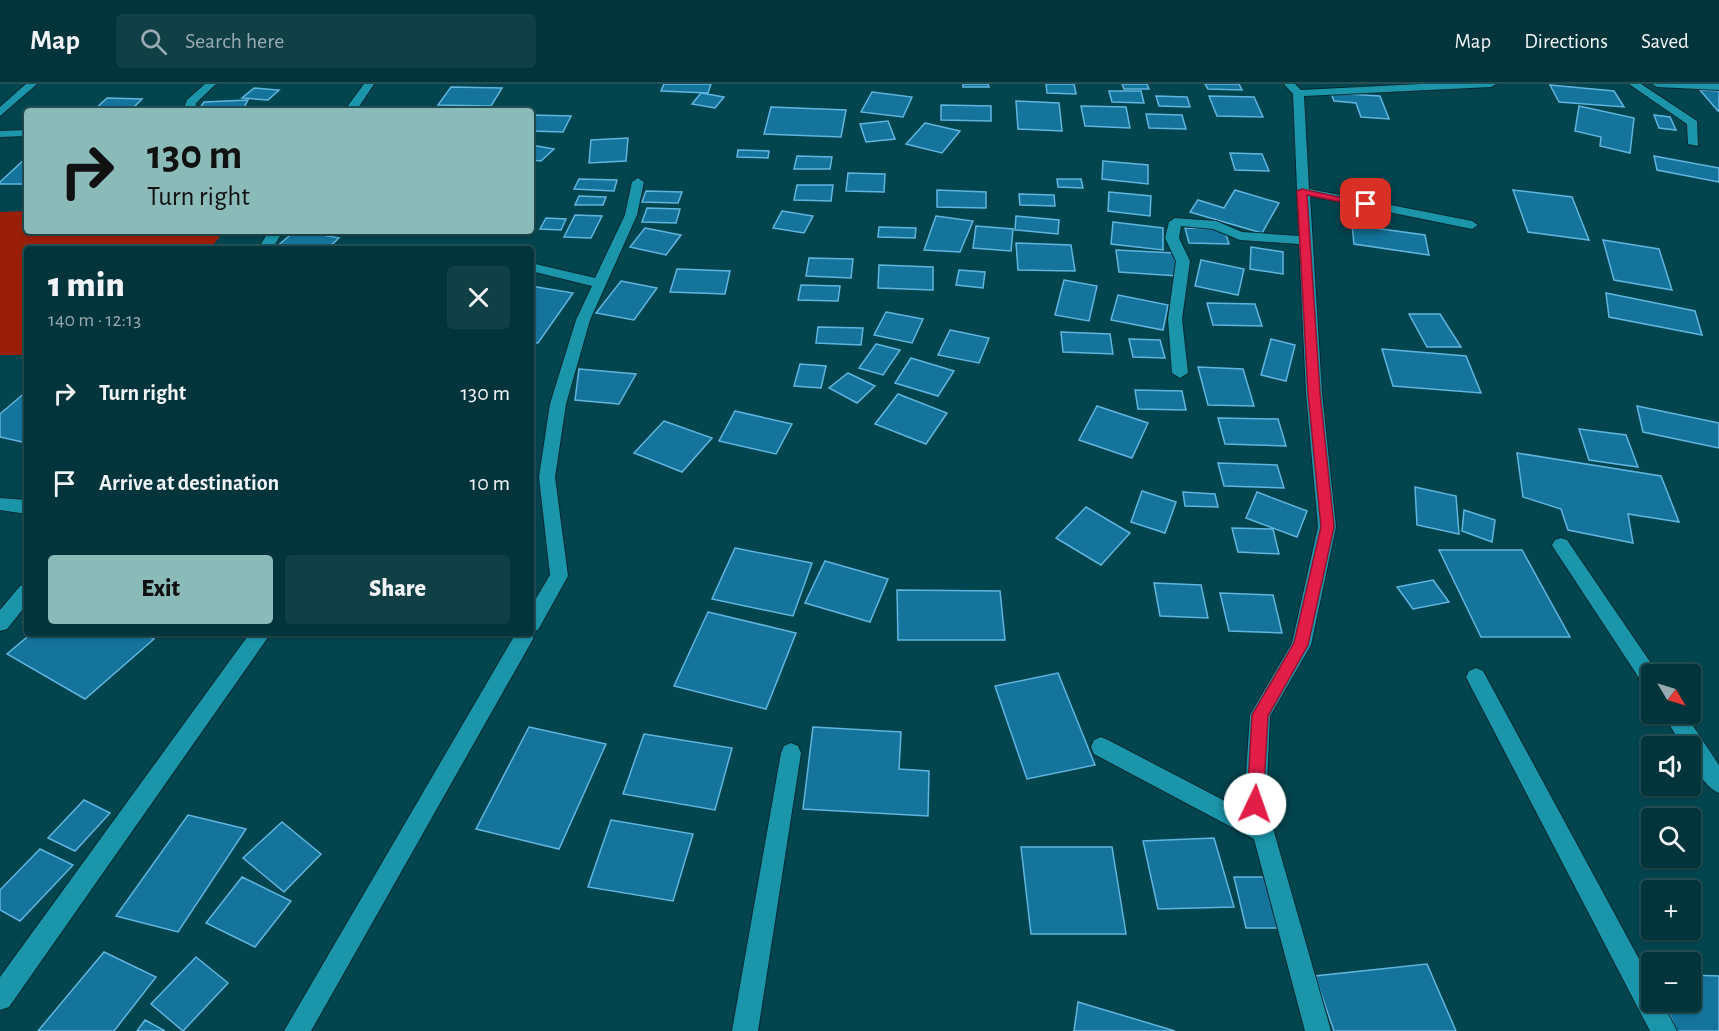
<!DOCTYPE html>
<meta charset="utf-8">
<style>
:root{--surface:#02343b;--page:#103f46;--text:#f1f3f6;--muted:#96aaaf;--line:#234f55;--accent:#8bbbb9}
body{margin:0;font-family:"Alegreya Sans",sans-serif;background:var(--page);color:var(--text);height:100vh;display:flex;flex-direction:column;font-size:22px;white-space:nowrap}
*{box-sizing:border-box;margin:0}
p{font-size:20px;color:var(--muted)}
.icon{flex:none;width:33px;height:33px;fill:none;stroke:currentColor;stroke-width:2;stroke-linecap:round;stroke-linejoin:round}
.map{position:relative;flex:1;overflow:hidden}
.drawer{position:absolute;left:24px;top:162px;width:510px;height:390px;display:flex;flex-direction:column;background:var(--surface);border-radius:6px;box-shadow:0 2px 4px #0004,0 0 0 2px var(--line)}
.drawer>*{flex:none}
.banner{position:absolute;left:24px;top:24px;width:510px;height:126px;border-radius:6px;box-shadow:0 2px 4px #0004,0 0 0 2px var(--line);background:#8bbbb9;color:#111;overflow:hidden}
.needle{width:39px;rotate:128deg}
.tools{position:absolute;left:1641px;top:580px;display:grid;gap:12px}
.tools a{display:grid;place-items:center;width:60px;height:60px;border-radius:6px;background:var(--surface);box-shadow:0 2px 4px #0004,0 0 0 2px var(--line);font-size:30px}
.pin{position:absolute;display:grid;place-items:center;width:51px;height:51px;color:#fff;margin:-26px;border-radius:12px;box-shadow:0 3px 9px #0006}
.me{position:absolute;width:66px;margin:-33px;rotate:3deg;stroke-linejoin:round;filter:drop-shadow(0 0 4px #0008)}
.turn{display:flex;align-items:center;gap:21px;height:126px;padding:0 24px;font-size:27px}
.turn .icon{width:78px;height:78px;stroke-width:2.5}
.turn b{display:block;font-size:42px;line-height:51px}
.round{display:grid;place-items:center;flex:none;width:63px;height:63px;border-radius:6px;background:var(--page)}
.headline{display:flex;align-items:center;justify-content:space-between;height:102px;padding:0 24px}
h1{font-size:36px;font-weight:800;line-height:45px}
.cta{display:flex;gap:12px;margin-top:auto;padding:12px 24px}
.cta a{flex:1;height:69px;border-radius:6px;background:var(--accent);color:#111;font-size:24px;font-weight:800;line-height:69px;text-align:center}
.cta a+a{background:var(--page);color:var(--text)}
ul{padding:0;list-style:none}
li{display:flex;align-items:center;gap:18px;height:90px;padding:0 24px}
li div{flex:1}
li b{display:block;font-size:22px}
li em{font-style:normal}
header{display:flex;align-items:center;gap:36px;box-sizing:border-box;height:84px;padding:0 30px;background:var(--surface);border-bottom:2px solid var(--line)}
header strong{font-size:28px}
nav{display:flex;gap:33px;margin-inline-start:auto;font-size:21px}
.search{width:420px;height:54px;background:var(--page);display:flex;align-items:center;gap:15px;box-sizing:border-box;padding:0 21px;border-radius:6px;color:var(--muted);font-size:22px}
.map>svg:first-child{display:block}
.green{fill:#991f09}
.building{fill:#14749b;stroke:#60b5df;stroke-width:1.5}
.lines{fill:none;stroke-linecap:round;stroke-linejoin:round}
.minor-casing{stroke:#05292f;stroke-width:2}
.minor{fill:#1a95a9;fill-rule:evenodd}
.route{fill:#e11d48;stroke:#92132f;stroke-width:1.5}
</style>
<header>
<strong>Map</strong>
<div class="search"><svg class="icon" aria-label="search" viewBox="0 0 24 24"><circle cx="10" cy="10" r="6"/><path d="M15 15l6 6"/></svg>Search here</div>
<nav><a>Map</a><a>Directions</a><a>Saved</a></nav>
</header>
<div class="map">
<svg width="1719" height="947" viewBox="0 0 1719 947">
<rect width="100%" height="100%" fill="#02454f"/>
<path class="green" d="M27 127V147H224L210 165H27V271H0V128Z"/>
<path class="building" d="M664 0H711L708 9 661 7Z
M963 0H988L989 3H963Z
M1046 0H1074L1076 10 1047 9Z
M1122 0H1147L1149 5H1124Z
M1205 0H1239L1242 6 1208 5Z
M1550 1 1614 7 1624 23 1559 18Z
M451 3 502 4 491 22 438 21Z
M254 4 279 6 268 16 242 14Z
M1700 6 1719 7V27H1718Z
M1109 7H1141L1144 19 1112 18Z
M872 8 912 13 903 33 861 28Z
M701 9 724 13 715 24 692 20Z
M1331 9 1380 12 1389 35 1361 33 1356 19 1334 17Z
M1156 12 1187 13 1190 23 1159 22Z
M1209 12 1254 13 1263 33 1217 32Z
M107 14 142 15 130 27H93Z
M248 16 242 27H198L204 18Z
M1016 17 1059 19 1062 47 1018 45Z
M941 21 991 22V37L941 36Z
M1081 22 1126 23 1130 44 1085 42Z
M1579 22 1634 34 1630 69 1600 62 1601 53 1575 47Z
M382 23H417L414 27H379Z
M771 23 846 26 841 53 764 50Z
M1146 30 1182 31 1186 45 1149 44Z
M531 31 571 32 563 48 531 47Z
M1654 31 1670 33 1676 46 1659 44Z
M888 37 895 55 866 58 860 40Z
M925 39 960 47 942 69 906 60Z
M628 54 626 77 589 79 591 56Z
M531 61 554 65 541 77 531 76Z
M738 66 769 67 768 74 737 73Z
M1230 69 1262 70 1269 87 1235 86Z
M797 72 832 73 830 85H794Z
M1654 72 1719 84V98L1657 86Z
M27 73V100H0V98Z
M1103 77 1148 81V100L1102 95Z
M848 89 885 90 884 108 846 107Z
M579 95 617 96 614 107 574 105Z
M1057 95H1081L1083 104 1058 103Z
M797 101H833L831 117 794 116Z
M937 106 986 108V124L937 123Z
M1235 106 1279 119 1262 149 1190 128 1198 116 1224 124Z
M1513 106 1572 113 1589 156 1528 148Z
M646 107 682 108 678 119 642 118Z
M1109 108 1151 112 1150 132 1108 127Z
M1019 110 1054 111 1055 122 1020 121Z
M579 112 606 113 603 121H575Z
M647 124 680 125 676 139 642 138Z
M782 127 813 132 804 149 773 144Z
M575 131 602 132 591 154 564 153Z
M936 132 973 137 960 168 924 166Z
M1016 132 1059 136 1058 150 1015 146Z
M546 134 566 135 561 146 540 145Z
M1113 138 1163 144V166L1111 160Z
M1352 141 1425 151 1429 171 1354 160Z
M976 142 1013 145 1011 167 973 164Z
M879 143 916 144 915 154 878 153Z
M645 144 681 151 666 171 630 163Z
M1185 144 1224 145 1229 160 1189 159Z
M295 147H300L339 154 327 165H274Z
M1603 156 1659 165 1672 206 1614 196Z
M1016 159 1071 161 1075 187 1018 186Z
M1251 163 1283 168V190L1250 185Z
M1116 166 1174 169 1178 192 1119 188Z
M809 174 853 175 851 194 806 192Z
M1201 176 1244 185 1238 211 1195 202Z
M879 181 933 183V206L878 204Z
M677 185 730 187 725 210 670 208Z
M959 186 985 188 983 204 956 201Z
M1064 196 1097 202 1089 237 1055 231Z
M621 197 657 204 634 236 596 229Z
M801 201 840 202 838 217 798 216Z
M531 202 573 209 538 259 531 258Z
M1606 209 1695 227 1702 251 1609 233Z
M1118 211 1168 221 1163 246 1111 236Z
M1207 219 1255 220 1262 242 1213 241Z
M886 228 923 235 912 259 874 251Z
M1409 230H1440L1461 263H1427Z
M818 243 863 244 861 261 816 259Z
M950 246 989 254 979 279 938 271Z
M1061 248 1110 250 1113 270 1063 268Z
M1129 255 1160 256 1165 274 1133 273Z
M1271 255 1295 261 1286 297 1261 291Z
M876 260 900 266 883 291 859 284Z
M1382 265 1466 272 1481 309 1393 302Z
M911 274 954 287 938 312 895 299Z
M800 280 826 282 821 304 794 302Z
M1198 283 1243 285 1254 322 1208 321Z
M579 285 636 290 619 320 575 316Z
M848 289 875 302 857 319 829 304Z
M1135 306 1182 307 1186 326 1138 325Z
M27 307V359L0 353V330Z
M898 310 947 329 926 360 875 340Z
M1097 322 1148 339 1132 374 1079 356Z
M1637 322 1719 339V364L1643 348Z
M735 327 792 340 776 370 719 357Z
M1218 334 1278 335 1286 362 1225 360Z
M664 337 712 354 682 388 634 369Z
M1579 345 1626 351 1638 383 1589 376Z
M1517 369 1661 392 1679 438 1628 430 1633 459 1568 446 1561 425 1523 413Z
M1218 379 1277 381 1284 404 1224 402Z
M1415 403 1456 412 1459 450 1417 441Z
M1142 407 1176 418 1165 449 1131 438Z
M1183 408 1215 410 1218 423 1185 422Z
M1257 408 1307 427 1297 453 1246 434Z
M1086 423 1130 449 1101 481 1056 454Z
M1464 426 1495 436 1492 458 1462 447Z
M1232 444 1273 445 1279 470 1238 468Z
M735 464 812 479 793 532 712 515Z
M1439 466H1522L1570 553H1481Z
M825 477 888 495 870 538 805 519Z
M1433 496 1449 518 1413 525 1397 503Z
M1154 499 1201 501 1208 534 1160 532Z
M897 506 1000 507 1005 556H898Z
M1220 509 1273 511 1282 549 1229 547Z
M708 528 796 549 766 625 674 602Z
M32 549H142L154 555 85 615 7 570Z
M1058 589 1095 681 1027 695 995 602Z
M529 643 606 660 559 765 476 745Z
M813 643 901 648 899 685 929 687 928 732 803 725Z
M644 650 732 664 715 726 623 710Z
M84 716 110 729 75 767 48 754Z
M188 731 246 745 178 848 116 832Z
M611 736 693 750 673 817 588 803Z
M282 738 321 770 284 808 243 774Z
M1214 754 1234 823 1158 825 1143 757Z
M1021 763H1112L1126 850H1031Z
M40 765 73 781 20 837 0 826V806Z
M242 793 291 817 255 863 206 839Z
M1234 793H1268L1283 844H1246Z
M104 868 156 893 114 947H38Z
M196 873 228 899 183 947 151 920Z
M1427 880 1456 947H1334L1315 892Z
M1690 891 1719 892V947H1677L1664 918H1690Z
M1078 918 1175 947H1074Z
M145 936 165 947H137Z"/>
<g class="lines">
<g class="minor-casing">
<path id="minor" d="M26 0H37L0 32V23Z
M205 0H216L196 19 195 27H183L187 16Z
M364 0H374L356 27H344Z
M1284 0H1295L1301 6 1421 0H1496L1491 3 1304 12 1309 105 1472 137 1478 141 1472 145 1310 112 1322 309 1336 443 1311 561 1270 632 1266 720 1331 947H1305L1254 755 1094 670 1091 663 1094 656 1101 653 1108 656 1246 728 1244 720 1250 631 1292 559 1318 443 1306 309 1299 160 1240 156 1213 145 1181 142 1179 154 1190 177 1182 235 1188 289 1180 294 1172 289 1168 235 1176 177 1165 154 1169 138 1175 134 1216 137 1242 148 1299 152 1293 10Z
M1629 0H1641L1697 37 1698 62 1688 60 1687 40Z
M1652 0H1719V6L1657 3Z
M27 46V52L0 53V47Z
M638 94 644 98 637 131 590 236 566 320 555 393 568 492 538 546 534 547 533 555 311 947H284L516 549H531V523L550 491 539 393 550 320 576 236 592 202 531 187V179L595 194 625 131 632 98Z
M269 147H283L272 165H258Z
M0 414 27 416V430L0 426Z
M1561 454 1567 456 1659 591H1652V605L1645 603 1555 466 1552 461 1555 456Z
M27 500V520L7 545 0 547V526L20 502Z
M250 549H271L9 923 0 926V893Z
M1476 584 1483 587 1652 899V918H1662L1677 947H1650L1469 599 1466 593 1469 587Z
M1663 630H1685L1719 681V709C1704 703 1690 679 1690 663H1683Z
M791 659 798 662 801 669 758 947H732L781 669 784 662Z"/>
</g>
<use href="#minor" class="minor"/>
</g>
<path class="route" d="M1302 105 1371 120 1366 123 1307 111 1320 309 1334 443 1308 561 1268 632 1263 720 1261 726 1255 728 1249 726 1247 720 1252 631 1294 559 1321 443 1308 309 1297 107Z"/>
</svg>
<div class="tools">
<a><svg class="needle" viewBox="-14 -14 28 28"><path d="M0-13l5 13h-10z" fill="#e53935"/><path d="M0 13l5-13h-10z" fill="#96aaaf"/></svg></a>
<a><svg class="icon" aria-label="sound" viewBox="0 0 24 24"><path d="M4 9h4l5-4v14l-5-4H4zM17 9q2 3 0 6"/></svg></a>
<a><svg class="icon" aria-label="search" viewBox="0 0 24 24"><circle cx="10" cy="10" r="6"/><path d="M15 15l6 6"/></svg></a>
<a>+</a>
<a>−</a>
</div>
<div class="pin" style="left:1366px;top:120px;background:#d93025"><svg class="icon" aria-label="arrive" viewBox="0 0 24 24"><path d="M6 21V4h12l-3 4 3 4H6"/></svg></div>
<svg class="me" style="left:1255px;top:720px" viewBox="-20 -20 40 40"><circle r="19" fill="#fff"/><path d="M0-13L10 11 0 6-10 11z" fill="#e11d48"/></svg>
<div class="banner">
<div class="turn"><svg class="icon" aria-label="right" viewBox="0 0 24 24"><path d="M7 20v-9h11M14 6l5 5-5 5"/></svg><div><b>130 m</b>Turn right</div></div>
</div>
<section class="drawer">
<div class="headline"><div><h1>1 min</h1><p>140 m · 12:13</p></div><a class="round"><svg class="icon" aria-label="close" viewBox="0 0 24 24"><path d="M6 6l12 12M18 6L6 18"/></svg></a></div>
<ul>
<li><svg class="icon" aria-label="right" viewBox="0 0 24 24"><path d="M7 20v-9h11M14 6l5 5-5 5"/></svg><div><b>Turn right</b></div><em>130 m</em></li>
<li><svg class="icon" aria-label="arrive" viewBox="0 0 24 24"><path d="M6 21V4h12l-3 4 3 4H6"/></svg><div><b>Arrive at destination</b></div><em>10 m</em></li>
</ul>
<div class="cta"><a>Exit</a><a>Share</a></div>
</section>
</div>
